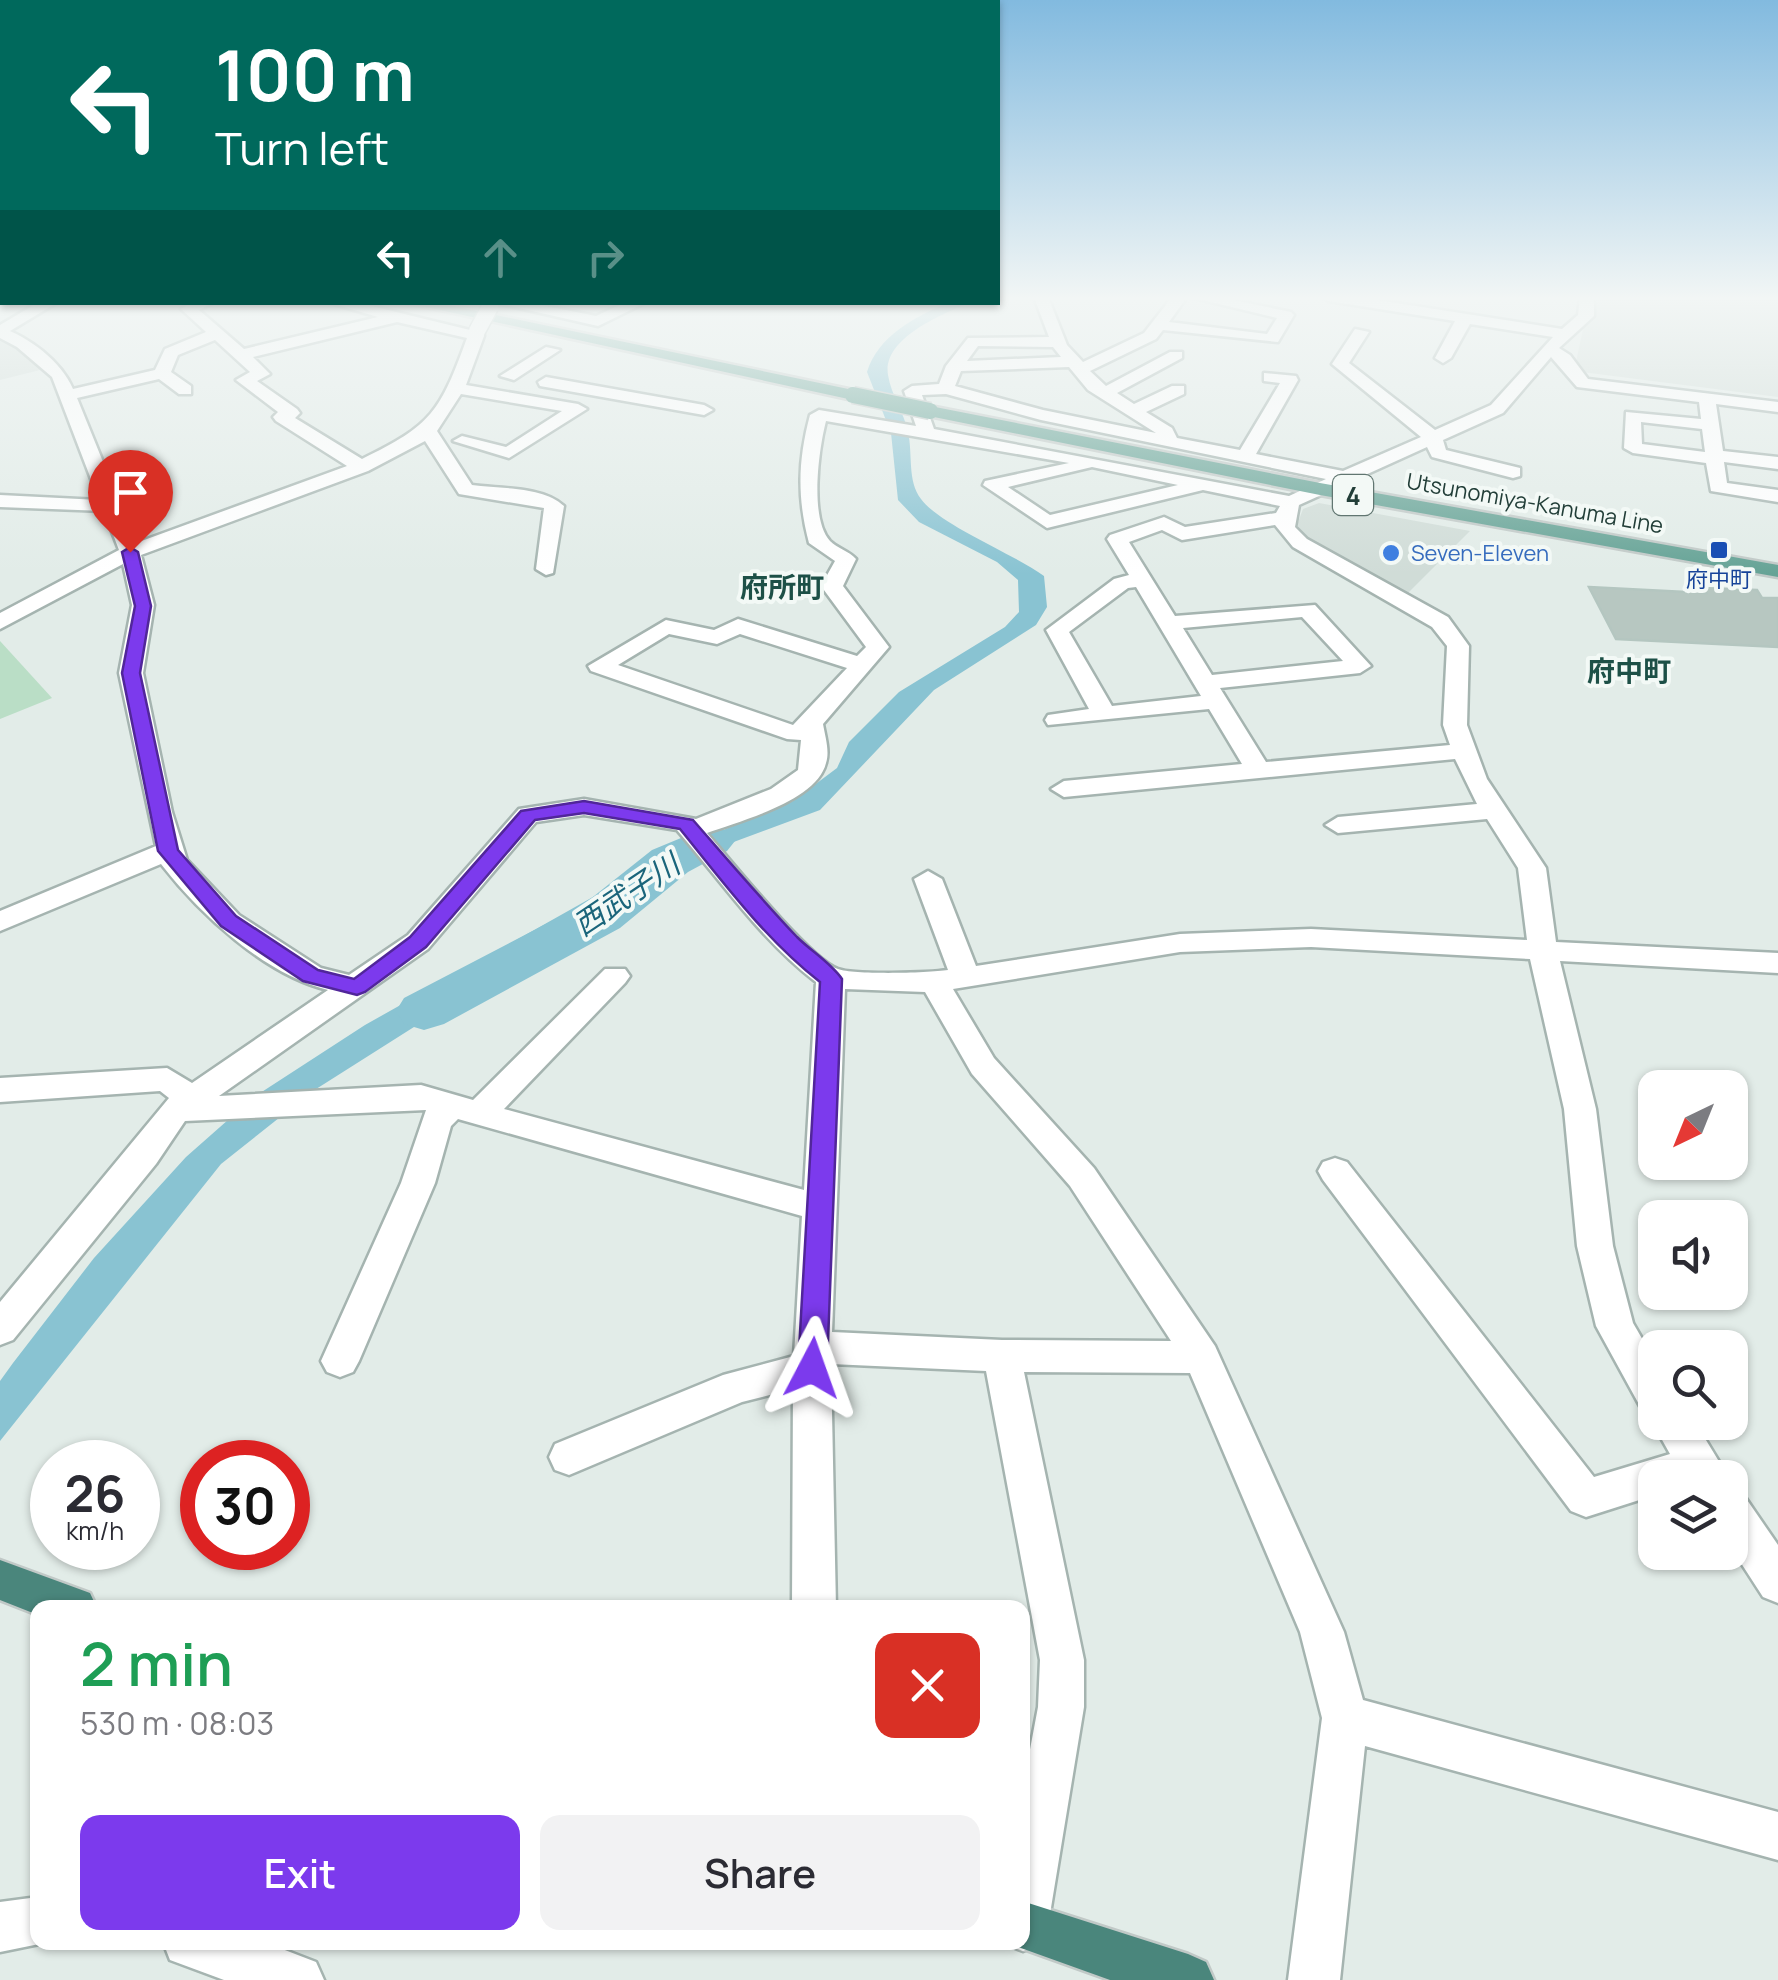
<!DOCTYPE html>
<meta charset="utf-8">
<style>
:root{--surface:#fff;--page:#f2f2f3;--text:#2b2b33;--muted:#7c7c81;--accent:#7c3aed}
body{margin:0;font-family:Manrope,"Noto Sans JP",sans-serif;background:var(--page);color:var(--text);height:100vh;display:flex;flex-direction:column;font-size:38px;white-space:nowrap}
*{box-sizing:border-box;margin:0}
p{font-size:32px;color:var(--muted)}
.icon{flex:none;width:55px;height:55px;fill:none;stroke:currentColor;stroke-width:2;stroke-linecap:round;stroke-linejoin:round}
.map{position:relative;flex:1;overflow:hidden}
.drawer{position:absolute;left:30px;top:1600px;width:1000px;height:350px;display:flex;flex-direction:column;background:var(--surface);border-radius:20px;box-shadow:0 2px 8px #0004}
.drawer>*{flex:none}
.hud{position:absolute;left:0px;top:0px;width:1000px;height:305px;box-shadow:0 2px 8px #0004;background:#00695c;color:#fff;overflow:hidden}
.needle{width:65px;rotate:223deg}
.buttons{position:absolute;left:1638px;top:1070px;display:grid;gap:20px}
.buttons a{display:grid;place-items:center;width:110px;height:110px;border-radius:20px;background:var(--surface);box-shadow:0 2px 8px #0004;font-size:50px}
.speed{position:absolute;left:30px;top:1440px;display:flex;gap:20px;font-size:50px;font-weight:700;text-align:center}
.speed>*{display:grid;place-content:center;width:130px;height:130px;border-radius:50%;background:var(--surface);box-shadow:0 2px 8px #0004;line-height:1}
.speed small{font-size:25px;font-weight:400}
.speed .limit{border:15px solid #d22;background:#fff;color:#111}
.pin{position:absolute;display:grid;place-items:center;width:85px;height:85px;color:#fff;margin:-102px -42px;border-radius:50% 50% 50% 0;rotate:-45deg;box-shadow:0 0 10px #0007}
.pin .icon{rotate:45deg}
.me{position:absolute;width:110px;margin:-55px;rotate:4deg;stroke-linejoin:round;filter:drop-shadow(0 0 8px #0008)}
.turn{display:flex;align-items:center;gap:35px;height:210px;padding:0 50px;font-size:45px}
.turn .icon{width:130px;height:130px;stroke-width:2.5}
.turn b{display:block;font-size:70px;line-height:85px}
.lanes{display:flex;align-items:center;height:95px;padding:0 50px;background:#0003;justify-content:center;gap:50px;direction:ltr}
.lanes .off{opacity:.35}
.round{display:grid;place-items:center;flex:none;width:105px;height:105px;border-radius:20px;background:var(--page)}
.summary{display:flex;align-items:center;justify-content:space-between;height:170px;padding:0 50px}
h1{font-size:60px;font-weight:600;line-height:75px;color:#1e9e55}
.action{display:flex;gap:20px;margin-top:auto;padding:20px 50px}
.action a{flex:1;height:115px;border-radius:20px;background:var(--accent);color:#fff;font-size:40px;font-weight:600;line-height:115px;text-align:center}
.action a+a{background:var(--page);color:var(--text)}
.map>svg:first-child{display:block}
.built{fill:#d0dcd7}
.green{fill:#badec6}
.water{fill:#89c3d2}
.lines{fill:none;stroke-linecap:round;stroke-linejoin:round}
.river{fill:#89c3d2;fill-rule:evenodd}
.building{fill:#b7c7c1;stroke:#b4c6c0;stroke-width:2.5}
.minor-casing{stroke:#a5b4b0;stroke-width:5}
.tertiary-casing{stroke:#a5b4b0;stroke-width:5}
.primary-casing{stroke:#c1c9c7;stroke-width:5}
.trunk-casing{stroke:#c1c9c7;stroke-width:5}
.minor{fill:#fff;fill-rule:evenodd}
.tertiary{fill:#fff;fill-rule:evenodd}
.primary{fill:#66a396;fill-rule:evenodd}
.trunk{fill:#4a867c;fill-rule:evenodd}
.minor-bridge-casing{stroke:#a5b4b0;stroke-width:19;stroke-linecap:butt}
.primary-bridge-casing{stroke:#c1c9c7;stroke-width:19;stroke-linecap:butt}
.minor-bridge{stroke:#fff;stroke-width:16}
.primary-bridge{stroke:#66a396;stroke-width:16}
.route{fill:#7c3aed;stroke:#51269a;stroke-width:2.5}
.transit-dot{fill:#1a4fb4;stroke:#f3f9f6;stroke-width:4}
.shop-dot{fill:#3f7fe0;stroke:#f3f9f6;stroke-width:4}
.labels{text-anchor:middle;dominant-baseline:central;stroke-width:8;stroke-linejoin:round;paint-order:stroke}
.far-street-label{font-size:22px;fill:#223e38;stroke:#f3f9f6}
.far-shop-label{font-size:22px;fill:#366cbe;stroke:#f3f9f6;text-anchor:start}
.far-transit-label{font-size:22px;fill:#164399;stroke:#f3f9f6}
.shield{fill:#f3f9f6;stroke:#617671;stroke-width:2.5}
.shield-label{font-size:25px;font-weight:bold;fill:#223e38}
.far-quarter-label{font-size:28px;font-weight:bold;fill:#1d5047;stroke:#f3f9f6}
.water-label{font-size:30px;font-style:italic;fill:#1b657b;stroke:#f3f9f6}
</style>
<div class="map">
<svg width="1778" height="1980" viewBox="0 0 1778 1980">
<rect width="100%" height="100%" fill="#e2ece8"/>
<path class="built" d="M1590 297H1778V397L1574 371Z
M0 337 7 339 40 370 0 380Z
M1319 503 1470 531 1407 594 1306 538 1297 525 1303 509Z"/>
<path class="green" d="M0 641 52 698 0 719Z"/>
<path class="water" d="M947 303H969C943 314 882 338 888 375 891 395 904 412 908 432 913 454 907 481 921 499 940 525 1014 554 1044 576L1047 607 1036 625 934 690 820 810 677 863 635 886 602 916 527 950 455 1001 313 1091 221 1164 0 1441V1381L13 1363 94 1258 186 1157 254 1097 365 1025 680 848 793 801 837 768 849 742 899 692 1005 627 1019 612 1018 580 997 562 919 522 898 500 891 433 867 372C878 336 915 317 947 303Z"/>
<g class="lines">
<path class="river" d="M710 826 727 831 735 841 727 851 688 872 620 928 444 1024 424 1030 404 1024 396 1011 404 998 584 904 652 850Z"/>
</g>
<path class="building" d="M1589 587 1706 593 1703 588 1757 590 1762 598H1778V647L1616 639Z"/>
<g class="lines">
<g class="minor-casing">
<path id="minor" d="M1034 297H1048L1067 345 1083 362 1144 333 1172 297H1187L1169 322 1267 334 1277 318 1190 297H1219L1291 312 1294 315 1278 342 1163 330 1156 339 1090 371 1106 386 1170 352H1182V358L1117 393 1134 404 1172 386H1184V394L1146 412 1172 428 1177 438 1240 450 1280 383 1264 381V373L1296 376 1298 380 1256 454 1343 471 1421 437 1332 364 1355 329 1369 332 1349 363 1435 430 1491 405 1553 337 1470 324 1451 358 1443 363 1435 358 1455 321 1329 301 1322 297H1358L1562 329 1578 315 1580 297H1594V316L1559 348 1570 355 1588 379 1778 402V412L1716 404 1723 451 1778 457V469L1724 462 1727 483 1778 490V502L1711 491 1706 463 1633 453 1624 448 1626 412 1701 419 1699 402 1577 387 1551 357 1503 413 1443 440 1446 450 1520 468V476L1513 478 1432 457 1427 447 1299 505 1295 527 1307 539 1448 617 1469 646 1467 725 1487 779 1546 868 1556 942 1778 953V973L1560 961 1596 1109 1613 1246 1633 1323 1655 1361V1413L1641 1408 1596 1326 1577 1246 1564 1109 1530 959 1311 947 1180 952 953 989 994 1058 1094 1168 1215 1346 1344 1632 1363 1700 1778 1812V1860L1365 1746 1340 1980H1288L1322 1718 1300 1632 1190 1373 1024 1372 1084 1660V1707L1048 1926 1041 1944 1023 1951 1005 1944 1022 1942V1792L1038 1707 1040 1660 986 1371 831 1364 836 1608H792L793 1389 742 1402 569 1475 555 1470 549 1457 555 1444 723 1375 794 1356 802 1216 458 1119 451 1126 435 1183 359 1361 353 1372 340 1377 327 1372 321 1361 401 1183 426 1110 185 1121 156 1164 13 1340 0 1345V1302L169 1098 160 1091 0 1102V1078L167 1068 192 1083 328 990C265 975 200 914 161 864L0 931V911L156 846 119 673 132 605 123 564 0 629V613L119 550 104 511 0 507V495L99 500 52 377 17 347 0 338V327C29 337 61 361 73 389L155 370 165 349 206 332 181 309 193 302H215L199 310 244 349 378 317 327 302H355L470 330 483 328 484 336 466 385 578 404 587 409 509 458 453 441 462 436 506 447 562 411 461 394 437 431 472 485C500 489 543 486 564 506L553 573 546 575 536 569 544 508 459 494 425 441 368 471 141 555 154 605 143 673 172 812 187 860 239 915 321 968 349 975 408 935 519 809 584 799 696 819 771 789 798 770 801 740 787 739 591 671 588 666 666 620 714 630 738 619 857 656 866 647 821 586 835 561 809 543C797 498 798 460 810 415L819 410 916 426 904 391 912 386 939 384 946 366 968 338 1049 337ZM397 322 467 338C440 412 432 425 362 459L295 418 300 413 297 409 257 381 270 374 253 357ZM215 340 250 372 236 380 278 412 273 417 276 421 347 466 136 543 77 398 159 379 179 394H191V386L171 372 178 355ZM978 346 1053 347 1061 357 967 361ZM1069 367 1088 390 1156 433 1043 410 955 386 961 371ZM946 394 1041 420 1326 479 1289 496 934 429 922 395ZM826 421 1069 463 985 481 983 485 1047 528 1203 490 1280 506 1276 513 1185 527 1164 517 1110 535 1107 539 1129 575 1114 579 1046 630 1089 709 1048 715 1045 720 1048 725 1209 709 1242 764 1064 781 1051 789 1064 797 1455 759 1477 804 1338 817 1325 825 1338 833 1487 819 1518 868 1527 940 1311 929 1180 934 976 966 942 879 928 871 914 879 948 970C929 973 854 975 838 969 810 959 730 860 707 833 740 821 817 801 826 763 830 751 825 736 823 724L889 647 843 586 856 559C849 551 837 548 830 541 809 518 819 448 826 421ZM1641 422 1702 429 1705 452 1642 444ZM1092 467 1178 485 1050 515 1008 487ZM1275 525 1293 547 1432 627 1447 646 1443 725 1450 745 1266 762 1220 688 1360 673 1371 666 1315 605 1175 616 1129 542 1162 530 1182 540ZM1136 587 1201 696 1112 706 1069 632 1128 588ZM1302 617 1343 661 1212 675 1183 628ZM669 634 717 644 740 634 847 668 793 725 618 665ZM584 815 677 830C722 882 761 940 816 982L804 1190 504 1109 625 983 630 976 625 969H605L473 1100 421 1085 219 1096 428 949 536 822ZM845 989 925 992 972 1074 1070 1186 1171 1341 1002 1340 832 1332Z
M492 302H525L596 316 626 302H647L598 326Z
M546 347 560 350 514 380 500 376Z
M546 377 704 405 713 410 704 415 540 386 538 382Z
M1335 1158 1347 1162 1594 1477 1670 1454 1652 1422 1655 1416V1422H1695L1729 1478H1655V1495L1586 1517 1571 1511 1323 1180 1318 1171 1323 1162Z
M1730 1491 1745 1497 1778 1545V1603L1763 1597 1730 1546Z
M38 1897V1942H49L0 1952V1902Z
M163 1942H264L316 1962 324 1980H224L170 1960Z"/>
</g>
<g class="tertiary-casing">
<path id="tertiary" d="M39 302H58L0 337V325Z"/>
</g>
<g class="primary-casing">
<path id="primary" d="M403 302H434L853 390 862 395 853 400Z
M930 406 1320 483 1778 565V577L1320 495 924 415 921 411Z"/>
</g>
<g class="trunk-casing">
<path id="trunk" d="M0 1560 90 1593 97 1608H38V1615L0 1600Z
M1022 1901 1188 1954 1206 1962 1214 1980H1110L1004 1942H1022Z"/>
</g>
<use href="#minor" class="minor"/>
<use href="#tertiary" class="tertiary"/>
<use href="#primary" class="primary"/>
<use href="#trunk" class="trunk"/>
<g class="minor-bridge-casing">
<path id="minor-bridge" d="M477 331 490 307"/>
</g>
<g class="primary-bridge-casing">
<path id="primary-bridge" d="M853 395 930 411"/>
</g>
<use href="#minor-bridge" class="minor-bridge"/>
<use href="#primary-bridge" class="primary-bridge"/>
</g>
<linearGradient id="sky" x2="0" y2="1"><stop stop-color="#82badf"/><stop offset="0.52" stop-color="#f2f6f5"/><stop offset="1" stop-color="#f2f6f5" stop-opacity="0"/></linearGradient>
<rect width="1778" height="574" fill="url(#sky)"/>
<path class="route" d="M130 547 138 552 151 606 140 673 178 850 236 916 318 970 354 979 410 937 521 811 584 801 693 820C727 859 761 899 797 937 811 951 831 963 842 979L827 1368 823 1376 812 1380 802 1376 798 1368 820 982C765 939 723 882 680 829L584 813 535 820 426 947 365 992 357 995 303 981 221 926 158 851 122 673 135 606 122 552Z"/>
<rect class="transit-dot" x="1709" y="540" width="20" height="20" rx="5"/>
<circle class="shop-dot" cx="1391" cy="553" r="10"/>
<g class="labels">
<g class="far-street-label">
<text transform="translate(1535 503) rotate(10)">Utsunomiya-Kanuma Line</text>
</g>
<g class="far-shop-label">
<text x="1411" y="553">Seven-Eleven</text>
</g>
<g class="far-transit-label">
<text x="1719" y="579">府中町</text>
</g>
<rect class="shield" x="1333" y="475" width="40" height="40" rx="8"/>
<g class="shield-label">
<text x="1353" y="495">4</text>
</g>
<g class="far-quarter-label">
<text x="782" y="586">府所町</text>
<text x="1629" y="670">府中町</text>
</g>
<g class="water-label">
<text transform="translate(626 894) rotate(-34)">西武子川</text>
</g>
</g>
</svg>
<div class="buttons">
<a><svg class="needle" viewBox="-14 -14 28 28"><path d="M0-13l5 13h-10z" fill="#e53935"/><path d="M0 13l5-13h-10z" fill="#7c7c81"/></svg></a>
<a><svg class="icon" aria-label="sound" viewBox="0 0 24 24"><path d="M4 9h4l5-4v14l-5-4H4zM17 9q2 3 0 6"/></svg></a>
<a><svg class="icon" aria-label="search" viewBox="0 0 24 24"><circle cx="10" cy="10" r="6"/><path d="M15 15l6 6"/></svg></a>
<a><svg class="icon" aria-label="layers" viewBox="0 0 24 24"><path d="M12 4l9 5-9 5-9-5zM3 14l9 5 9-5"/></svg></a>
</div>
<div class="speed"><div>26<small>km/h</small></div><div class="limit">30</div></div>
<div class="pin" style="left:130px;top:552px;background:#d93025"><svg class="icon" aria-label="arrive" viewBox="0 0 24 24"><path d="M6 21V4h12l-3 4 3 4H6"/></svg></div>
<svg class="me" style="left:812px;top:1368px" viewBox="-20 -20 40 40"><path d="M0-17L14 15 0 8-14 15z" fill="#7c3aed" stroke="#fff" stroke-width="4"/></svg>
<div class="hud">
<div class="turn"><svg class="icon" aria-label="left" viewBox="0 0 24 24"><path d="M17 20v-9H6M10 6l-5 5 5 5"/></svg><div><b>100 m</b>Turn left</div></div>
<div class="lanes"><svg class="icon" aria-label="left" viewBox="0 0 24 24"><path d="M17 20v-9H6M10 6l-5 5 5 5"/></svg><svg class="icon off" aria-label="ahead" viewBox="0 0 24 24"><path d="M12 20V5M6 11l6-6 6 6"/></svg><svg class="icon off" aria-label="right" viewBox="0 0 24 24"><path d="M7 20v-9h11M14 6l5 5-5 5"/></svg></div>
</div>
<section class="drawer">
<div class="summary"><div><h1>2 min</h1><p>530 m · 08:03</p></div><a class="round" style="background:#d93025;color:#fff"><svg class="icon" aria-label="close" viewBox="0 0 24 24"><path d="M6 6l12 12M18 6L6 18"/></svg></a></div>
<div class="action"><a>Exit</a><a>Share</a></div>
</section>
</div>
